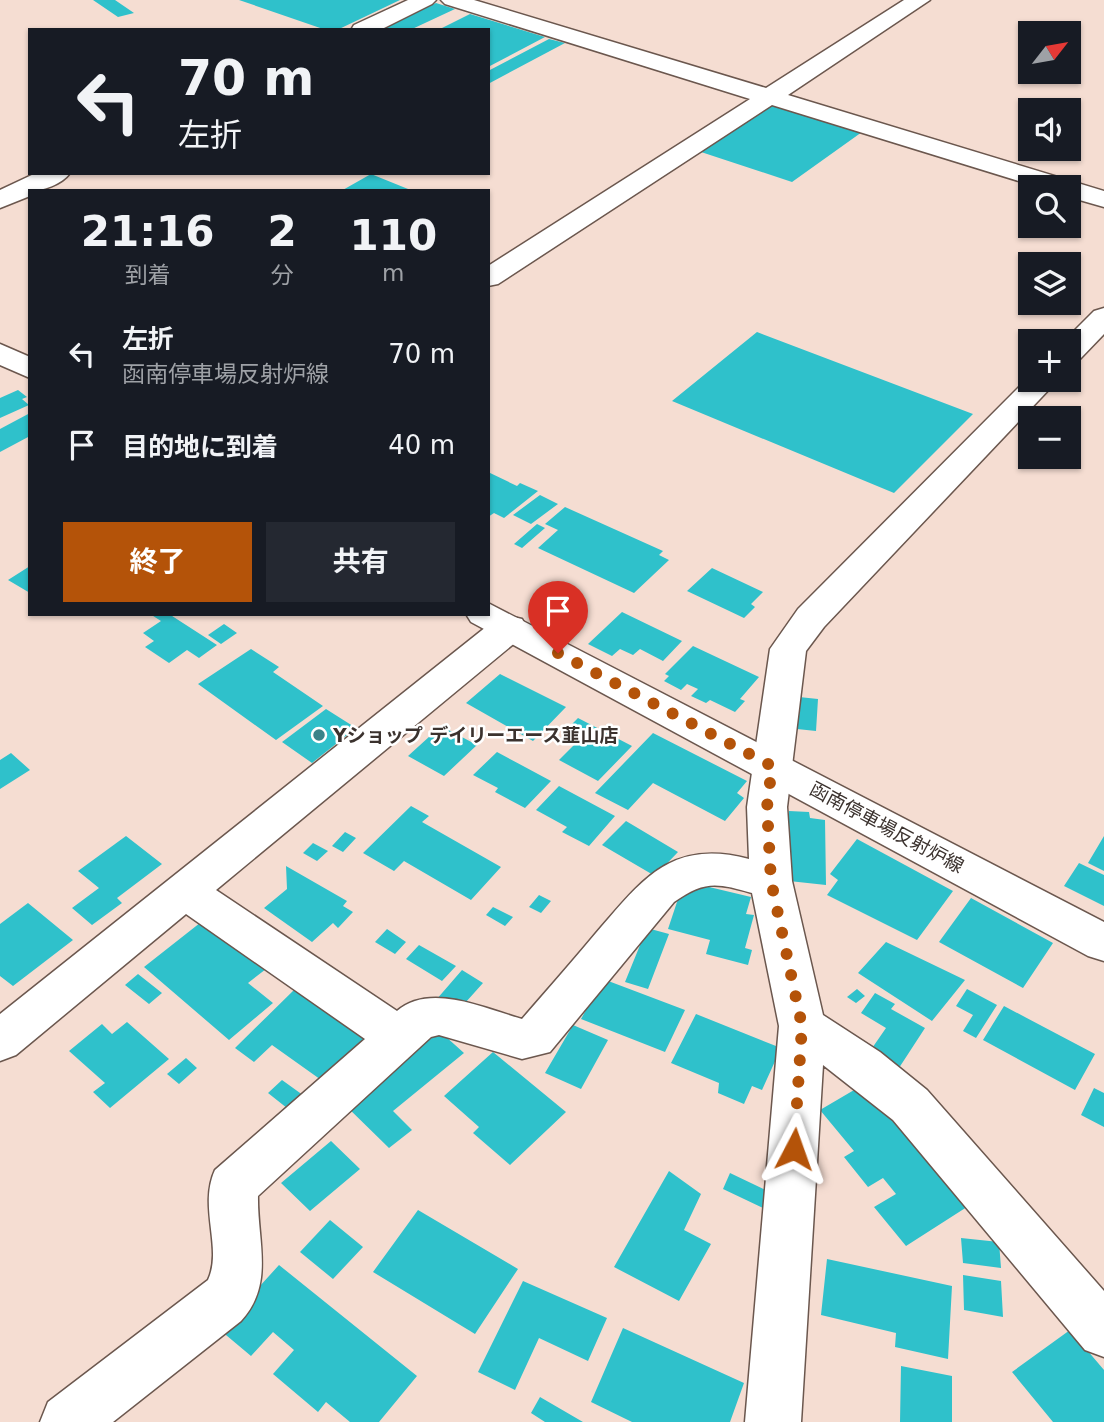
<!DOCTYPE html>
<html lang="ja">
<meta charset="utf-8">
<style>
:root{--surface:#171b24;--page:#242831;--text:#f1f3f6;--muted:#9ea1a6;--accent:#b45309}
body{margin:0;font-family:"DejaVu Sans","Noto Sans JP",sans-serif;background:var(--page);color:var(--text);height:100vh;display:flex;flex-direction:column;font-size:26px;white-space:nowrap}
*{box-sizing:border-box;margin:0}
p{font-size:23px;color:var(--muted)}
.icon{flex:none;width:38px;height:38px;fill:none;stroke:currentColor;stroke-width:2;stroke-linecap:round;stroke-linejoin:round}
.map{position:relative;flex:1;overflow:hidden}
.details{position:absolute;left:28px;top:189px;width:462px;height:427px;display:flex;flex-direction:column;background:var(--surface);border-radius:0px;box-shadow:0 2px 5px #0004}
.details>*{flex:none}
.top-card{position:absolute;left:28px;top:28px;width:462px;height:147px;border-radius:0px;box-shadow:0 2px 5px #0004;background:#171b24;color:var(--text);overflow:hidden}
.needle{width:46px;rotate:59deg}
.fabs{position:absolute;left:1018px;top:21px;display:grid;gap:14px}
.fabs a{display:grid;place-items:center;width:63px;height:63px;border-radius:0px;background:var(--surface);box-shadow:0 2px 5px #0004;font-size:35px}
.pin{position:absolute;display:grid;place-items:center;width:60px;height:60px;color:#fff;margin:-72px -30px;border-radius:50% 50% 50% 0;rotate:-45deg;box-shadow:0 0 7px #0007}
.pin .icon{rotate:45deg}
.me{position:absolute;width:77px;margin:-38px;rotate:4deg;stroke-linejoin:round;filter:drop-shadow(0 0 5px #0008)}
.turn{display:flex;align-items:center;gap:24px;height:147px;padding:0 35px;font-size:32px}
.turn .icon{width:91px;height:91px;stroke-width:2.5}
.turn b{display:block;font-size:49px;line-height:60px}
.eta{display:flex;justify-content:space-evenly;align-items:center;height:119px;text-align:center}
.eta b{font-size:42px;font-weight:700;line-height:49px}
.button{display:flex;gap:14px;margin-top:auto;padding:14px 35px}
.button a{flex:1;height:80px;border-radius:0px;background:var(--accent);color:#fff;font-size:28px;font-weight:700;line-height:80px;text-align:center}
.button a+a{background:var(--page);color:var(--text)}
ul{padding:0;list-style:none}
li{display:flex;align-items:center;gap:21px;height:91px;padding:0 35px}
li div{flex:1}
li b{display:block;font-size:26px}
li em{font-style:normal}
.map>svg:first-child{display:block}
.building{fill:#2fc1cb}
.lines{fill:none;stroke-linecap:round;stroke-linejoin:round}
.minor-casing{stroke:#6b574e;stroke-width:3}
.major-casing{stroke:#6b574e;stroke-width:3}
.minor{fill:#fff;fill-rule:evenodd}
.major{fill:#fff;fill-rule:evenodd}
.route{stroke:#b45309;stroke-width:12;stroke-dasharray:0 21.6}
.poi-dot{fill:#3b8389;stroke:#fff;stroke-width:2.5}
.labels{text-anchor:middle;dominant-baseline:central;stroke-width:5;stroke-linejoin:round;paint-order:stroke}
.poi-label{font-size:19px;font-weight:bold;fill:#3b322e;stroke:#fff;text-anchor:start}
.street-label{font-size:19px;fill:#3b322e;stroke:#fff}
</style>
<div class="map">
<svg width="1104" height="1422" viewBox="0 0 1104 1422">
<rect width="100%" height="100%" fill="#f5ddd2"/>
<path class="building" d="M93 0H115L134 13 118 17Z
M239 0H400L337 30H326Z
M436 3 455 9 410 30H379Z
M470 14 545 37 488 67V30H438Z
M549 39 565 43 488 84V71Z
M773 105 862 132 792 182 701 152Z
M371 174 413 191H341Z
M757 332 973 414 894 493 672 401Z
M18 390 27 397 22 399 29 405 0 418V398Z
M30 413V436L0 452V429Z
M488 472 517 486 520 483 538 491 504 518 494 513 488 517Z
M540 495 558 504 531 524 513 515Z
M565 507 663 551 659 555 669 560 634 593 538 548 558 530 545 524Z
M537 524 545 528 522 548 514 544Z
M30 566V593L8 580Z
M712 568 763 592 751 604 755 607 744 618 687 591Z
M622 612 682 641 663 661 640 649 633 655 620 649 612 656 588 644Z
M150 614H169L217 645 199 658 187 650 169 663 145 647 154 641 143 633 161 621Z
M224 624 237 633 221 644 208 635Z
M693 646 759 677 740 699 745 701 735 712 710 700 706 703 691 696 698 689 687 684 681 690 664 681 669 676 665 674Z
M251 649 279 667 273 672 323 706 276 740 198 684Z
M500 674 566 707 533 741 466 703Z
M799 697 818 699 816 731 797 729Z
M326 709 356 728 312 763 282 742Z
M578 718 632 746 598 781 559 760 578 741 563 733Z
M441 726 477 745 444 776 408 756Z
M653 733 747 781 737 793 744 798 725 821 653 783 628 810 595 793Z
M497 752 551 781 525 808 495 792 498 788 473 775Z
M11 753 30 770 0 789V760Z
M559 786 615 816 589 846 562 832 567 827 536 810Z
M411 806 429 816 422 822 501 867 471 900 404 861 394 871 363 853Z
M789 811 809 812 810 818 825 820 826 885 789 881Z
M626 821 678 852 655 876 602 845Z
M345 832 356 838 343 852 332 846Z
M126 836 162 864 117 898 122 903 92 925 72 908 99 888 78 871Z
M1104 836V871L1088 863Z
M857 839 953 891 917 940 827 895 838 880 830 874Z
M313 843 328 851 317 861 303 853Z
M1079 863 1104 875V906L1064 886Z
M286 866 347 901 343 906 353 912 338 928 333 923 312 942 264 908 287 889Z
M684 881 751 897 746 914 754 915 745 948 752 950 748 965 706 954 710 940 668 929Z
M539 895 551 901 541 913 529 907Z
M971 898 1053 943 1023 988 939 942Z
M28 903 73 940 13 986 0 976V924Z
M493 907 513 917 505 926 486 915Z
M205 919 266 969 248 983 273 1003 229 1040 144 967Z
M647 928 669 934 648 989 625 982Z
M387 929 406 942 395 954 375 942Z
M886 942 965 980 932 1021 858 973Z
M419 945 456 966 442 981 406 959Z
M462 970 483 983 457 1012 436 1000Z
M138 974 162 993 149 1004 125 985Z
M603 979 685 1010 665 1052 581 1019Z
M296 988 368 1037 324 1082 272 1045 254 1062 235 1048Z
M857 989 865 996 856 1003 847 997Z
M967 989 997 1005 976 1038 963 1031 973 1015 956 1006Z
M875 993 895 1004 891 1009 925 1028 897 1071 868 1054 886 1028 861 1013Z
M1004 1006 1095 1054 1075 1090 983 1040Z
M696 1014 781 1048 762 1090 752 1086 744 1104 718 1093 719 1083 671 1063Z
M127 1022 169 1059 110 1108 93 1092 105 1083 69 1051 102 1024 112 1034Z
M573 1025 608 1040 581 1089 545 1073Z
M435 1027 464 1053 393 1111 412 1130 389 1148 342 1102Z
M493 1052 566 1112 510 1165 473 1133 479 1127 444 1096Z
M186 1058 197 1068 179 1084 167 1074Z
M282 1080 307 1098 292 1112 268 1093Z
M866 1083 970 1205 906 1246 874 1207 896 1194 883 1178 868 1187 844 1157 854 1151 820 1110Z
M1094 1088 1104 1093V1127L1081 1115Z
M331 1141 360 1169 310 1211 281 1183Z
M669 1171 701 1194 684 1230 711 1244 679 1301 614 1267Z
M730 1173 770 1192 763 1208 723 1189Z
M418 1210 518 1269 475 1334 373 1272Z
M330 1220 363 1247 333 1279 300 1252Z
M961 1238 999 1242 1001 1268 963 1263Z
M827 1259 952 1286 948 1359 895 1347 896 1333 821 1315Z
M279 1265 417 1376 379 1422H350L326 1402 318 1412 273 1374 294 1350 273 1332 251 1356 220 1330Z
M963 1275 1001 1281 1003 1317 964 1310Z
M523 1281 607 1318 588 1361 539 1338 515 1390 478 1372Z
M623 1328 744 1383 730 1422H632L591 1402Z
M1070 1330 1104 1370V1422H1053L1012 1372Z
M901 1366 952 1376V1422H900Z
M540 1397 583 1422H545L531 1413Z"/>
<g class="lines">
<g class="minor-casing">
<path id="minor" d="M408 0H436L432 4 380 30H351L354 25Z
M441 0H474L766 88 904 0H930L788 95 1104 191V207L1069 197V187H1038L772 105 498 284 488 286V266L750 99 445 4Z
M36 173H70C62 184 43 191 30 191V196L0 208V190Z
M1104 308V334L1080 359 1069 362V341H1064L1094 311Z
M1031 375V380H1058L824 627 806 651 787 807 792 881 823 1015 880 1052 927 1090 1104 1291V1357L1085 1350 893 1120 823 1065 801 1422H745L779 1026 752 893C717 883 705 880 674 902L550 1052 522 1059 439 1035 431 1037 258 1196C257 1241 275 1284 241 1321L113 1422H40L48 1402 208 1280C223 1248 198 1207 215 1170L365 1039 186 914 16 1055 0 1061V1014L496 619 509 616 522 619 527 628 522 637 216 890 397 1011C430 982 486 1009 522 1019 547 990 572 962 596 933 642 880 671 838 749 859L747 807 770 649 798 609Z"/>
</g>
<g class="major-casing">
<path id="major" d="M0 344 30 357V378L0 365Z
M488 603 1104 922V961L1088 956 471 622 466 614H488Z"/>
</g>
<use href="#minor" class="minor"/>
<use href="#major" class="major"/>
</g>
<g class="lines">
<path class="route" d="M558 653 772 766 767 807 771 881 802 1026 794 1149"/>
</g>
<circle class="poi-dot" cx="319" cy="735" r="7"/>
<g class="labels">
<g class="poi-label">
<text x="333" y="735">Yショップ デイリーエース韮山店</text>
</g>
<g class="street-label">
<text transform="translate(887 827) rotate(28)">函南停車場反射炉線</text>
</g>
</g>
</svg>
<div class="fabs">
<a><svg class="needle" viewBox="-14 -14 28 28"><path d="M0-13l5 13h-10z" fill="#e53935"/><path d="M0 13l5-13h-10z" fill="#9ea1a6"/></svg></a>
<a><svg class="icon" aria-label="sound" viewBox="0 0 24 24"><path d="M4 9h4l5-4v14l-5-4H4zM17 9q2 3 0 6"/></svg></a>
<a><svg class="icon" aria-label="search" viewBox="0 0 24 24"><circle cx="10" cy="10" r="6"/><path d="M15 15l6 6"/></svg></a>
<a><svg class="icon" aria-label="layers" viewBox="0 0 24 24"><path d="M12 4l9 5-9 5-9-5zM3 14l9 5 9-5"/></svg></a>
<a>+</a>
<a>−</a>
</div>
<div class="pin" style="left:558px;top:653px;background:#d93025"><svg class="icon" aria-label="arrive" viewBox="0 0 24 24"><path d="M6 21V4h12l-3 4 3 4H6"/></svg></div>
<svg class="me" style="left:794px;top:1149px" viewBox="-20 -20 40 40"><path d="M0-17L14 15 0 8-14 15z" fill="#b45309" stroke="#fff" stroke-width="4"/></svg>
<div class="top-card">
<div class="turn"><svg class="icon" aria-label="left" viewBox="0 0 24 24"><path d="M17 20v-9H6M10 6l-5 5 5 5"/></svg><div><b>70 m</b>左折</div></div>
</div>
<section class="details">
<div class="eta">
<div><b>21:16</b><p>到着</p></div>
<div><b>2</b><p>分</p></div>
<div><b>110</b><p>m</p></div>
</div>
<ul>
<li><svg class="icon" aria-label="left" viewBox="0 0 24 24"><path d="M17 20v-9H6M10 6l-5 5 5 5"/></svg><div><b>左折</b><p>函南停車場反射炉線</p></div><em>70 m</em></li>
<li><svg class="icon" aria-label="arrive" viewBox="0 0 24 24"><path d="M6 21V4h12l-3 4 3 4H6"/></svg><div><b>目的地に到着</b></div><em>40 m</em></li>
</ul>
<div class="button"><a>終了</a><a>共有</a></div>
</section>
</div>
